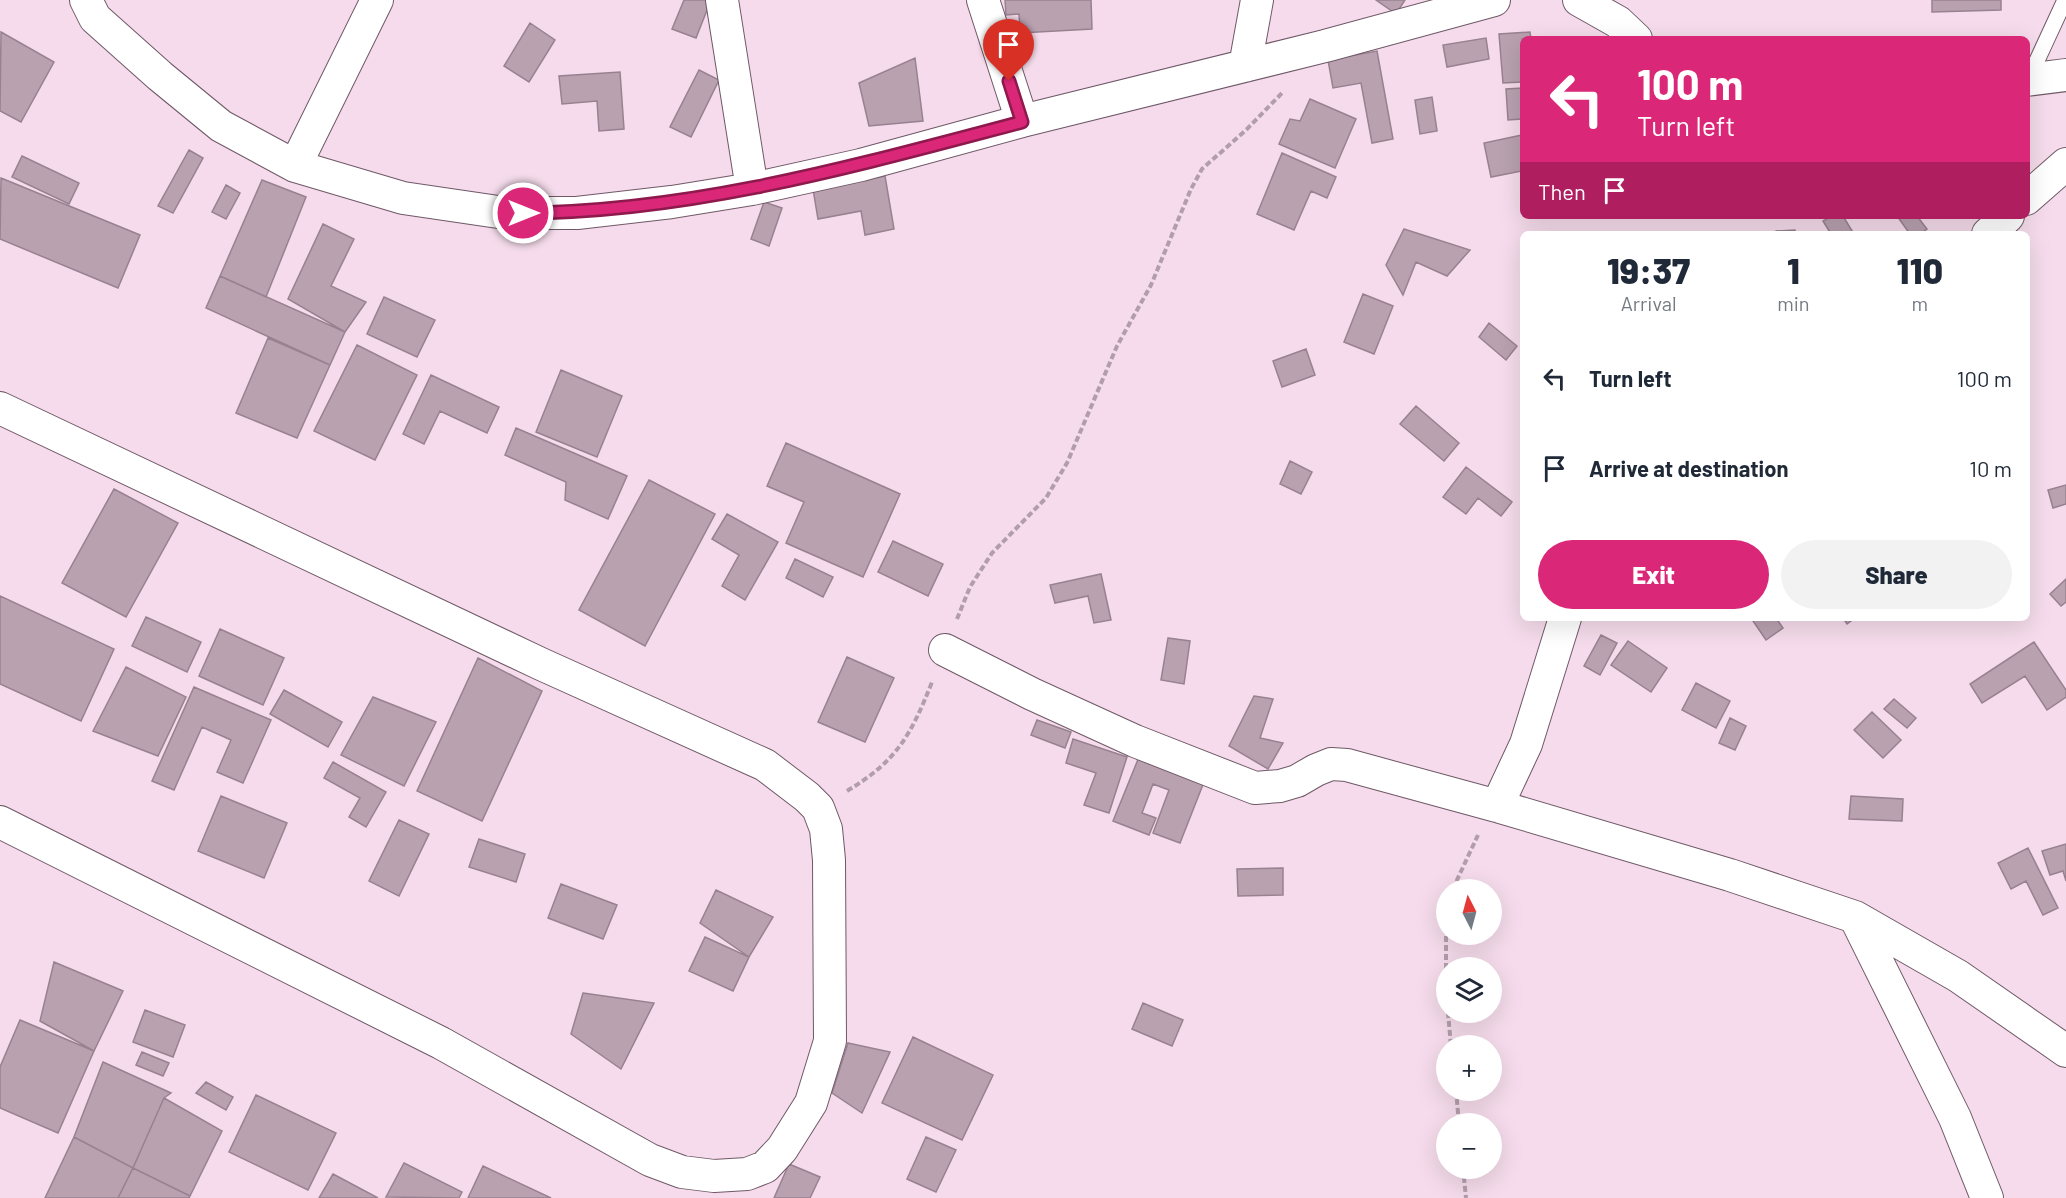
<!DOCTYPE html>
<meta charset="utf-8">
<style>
:root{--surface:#fff;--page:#f2f2f3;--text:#1f2937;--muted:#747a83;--accent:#db2777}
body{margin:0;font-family:Barlow,sans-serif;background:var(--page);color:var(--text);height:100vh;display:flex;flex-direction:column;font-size:22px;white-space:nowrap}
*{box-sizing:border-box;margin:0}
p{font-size:20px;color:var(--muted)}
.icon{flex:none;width:33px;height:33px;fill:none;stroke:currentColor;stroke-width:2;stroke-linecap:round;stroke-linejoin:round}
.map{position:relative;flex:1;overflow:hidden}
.sheet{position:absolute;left:1520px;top:231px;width:510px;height:390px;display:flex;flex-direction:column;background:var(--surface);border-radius:9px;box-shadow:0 6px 24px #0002}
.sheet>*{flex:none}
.hud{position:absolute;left:1520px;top:36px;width:510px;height:183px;border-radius:9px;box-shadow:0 6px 24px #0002;background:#db2777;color:#fff;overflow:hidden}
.needle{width:39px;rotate:354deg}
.buttons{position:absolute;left:1436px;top:879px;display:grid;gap:12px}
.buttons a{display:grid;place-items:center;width:66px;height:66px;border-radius:50%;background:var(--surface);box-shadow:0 6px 24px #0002;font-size:30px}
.pin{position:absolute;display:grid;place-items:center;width:51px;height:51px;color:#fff;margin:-62px -26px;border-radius:50% 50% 50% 0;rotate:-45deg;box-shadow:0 0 6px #0007}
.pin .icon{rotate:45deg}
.me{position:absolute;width:66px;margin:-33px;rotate:90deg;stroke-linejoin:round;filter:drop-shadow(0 0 4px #0008)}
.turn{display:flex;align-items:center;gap:21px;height:126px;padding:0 18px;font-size:27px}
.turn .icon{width:78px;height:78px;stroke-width:2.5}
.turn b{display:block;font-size:42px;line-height:51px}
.then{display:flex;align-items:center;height:57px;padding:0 18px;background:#0003;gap:12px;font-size:22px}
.eta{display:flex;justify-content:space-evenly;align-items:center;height:102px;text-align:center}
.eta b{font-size:36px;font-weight:800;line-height:42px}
.primary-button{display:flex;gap:12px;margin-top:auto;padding:12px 18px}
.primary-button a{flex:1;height:69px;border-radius:36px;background:var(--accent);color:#fff;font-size:24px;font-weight:800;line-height:69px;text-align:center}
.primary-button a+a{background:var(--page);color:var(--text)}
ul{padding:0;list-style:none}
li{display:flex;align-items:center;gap:18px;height:90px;padding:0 18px}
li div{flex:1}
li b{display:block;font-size:22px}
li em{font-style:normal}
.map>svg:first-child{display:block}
.building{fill:#b9a1b0;stroke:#988190;stroke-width:1.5}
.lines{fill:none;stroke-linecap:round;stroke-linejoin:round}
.lane-casing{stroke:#6f5967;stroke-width:17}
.street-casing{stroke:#6f5967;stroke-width:34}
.path{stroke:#b29eab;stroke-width:4;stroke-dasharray:6 3;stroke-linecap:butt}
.lane{stroke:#fff;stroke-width:15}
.street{stroke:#fff;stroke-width:32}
.route-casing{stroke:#8e194d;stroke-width:15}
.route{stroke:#db2777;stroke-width:10}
</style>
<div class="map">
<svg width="2066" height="1198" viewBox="0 0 2066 1198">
<rect width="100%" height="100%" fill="#f5dbeb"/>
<path class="building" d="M684 0H711L696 38 672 29Z
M1005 0H1091L1092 29 1020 33 1019 14 1006 15Z
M1376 0H1405L1396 14Z
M1932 0H2001V10L1932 12Z
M530 23 555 40 529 82 504 66Z
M1 32 54 62 21 122 0 111Z
M1530 32 1531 39H1522V82L1503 83 1499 34Z
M1486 38 1489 59 1447 67 1443 45Z
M1377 51 1393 139 1372 143 1361 83 1333 88 1328 60Z
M915 58 923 121 869 126 859 83Z
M699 70 719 80 691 137 670 127Z
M620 72 624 129 599 131 597 101 562 104 559 76Z
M1522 88V119L1508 120 1506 89Z
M1432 97 1437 131 1420 134 1415 100Z
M1310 99 1356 119 1335 168 1279 144 1290 119 1300 121Z
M1522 135V171L1491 177 1484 143Z
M189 150 203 158 173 213 158 206Z
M1282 153 1336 177 1327 198 1311 191 1294 230 1257 214Z
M22 156 79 183 69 204 12 177Z
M885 176 894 229 865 235 861 211 818 219 813 189Z
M1 178 140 235 118 288 0 239Z
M262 180 306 197 266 297 220 276Z
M226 185 240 193 226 219 212 212Z
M764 202 782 208 769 246 751 239Z
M1832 216H1843L1854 234H1831L1823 221Z
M1897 216H1917L1927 229 1920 234H1910Z
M323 224 354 239 331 286 366 302 345 332 288 299Z
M1404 229 1470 250 1447 276 1416 262 1403 295 1386 265Z
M1795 230V234H1776V231Z
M220 276 345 332 330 365 206 308Z
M1363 294 1393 306 1374 354 1344 342Z
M384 297 435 320 417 357 367 334Z
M1489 323 1517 346 1506 360 1479 337Z
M268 338 330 365 297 438 236 413Z
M357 345 417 375 375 460 314 431Z
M1306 349 1315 375 1282 387 1273 361Z
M561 370 622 396 597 457 536 432Z
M431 375 499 407 487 433 440 411 424 444 403 434Z
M1416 406 1459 443 1444 461 1400 424Z
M516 428 627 476 608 519 565 500 566 482 505 455Z
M786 443 900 494 863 577 786 543 804 502 767 486Z
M1290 461 1312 472 1301 494 1280 484Z
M1466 467 1512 502 1501 516 1478 498 1466 514 1443 497Z
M649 480 715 514 645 646 579 610Z
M2066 485V504L2053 508 2048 490Z
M114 489 178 523 126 617 62 583Z
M727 514 778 542 745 600 722 586 739 555 712 539Z
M893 541 943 564 928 596 878 572Z
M795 559 833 577 823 597 786 578Z
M1101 574 1111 620 1094 623 1088 596 1055 603 1050 585Z
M2066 579V602L2061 606 2050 594Z
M0 596 114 649 81 721 0 684Z
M146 617 201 642 187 672 132 646Z
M1751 618H1776L1783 628 1766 640Z
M1843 618H1855L1847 624Z
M220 629 284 658 263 705 199 676Z
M1601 635 1617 643 1600 675 1584 666Z
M1168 638 1190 641 1184 684 1161 680Z
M1628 641 1667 668 1651 692 1611 665Z
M2034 642 2066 690V697L2047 710 2025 676 1982 703 1970 684Z
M847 657 894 678 865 742 818 722Z
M478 658 542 691 482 821 417 791Z
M126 667 186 697 158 756 93 731Z
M1696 683 1730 701 1716 728 1682 710Z
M194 687 271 720 243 783 217 772 231 740 202 727 174 790 152 781Z
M284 690 342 722 328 747 270 714Z
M1254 696 1273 699 1260 738 1283 743 1268 769 1229 746Z
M373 697 436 722 404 786 341 755Z
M1894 699 1916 718 1907 728 1884 709Z
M1872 712 1901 740 1883 758 1854 730Z
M1730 718 1746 726 1735 750 1719 743Z
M1037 720 1071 732 1065 748 1031 735Z
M1073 739 1127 757 1109 813 1084 805 1096 773 1066 763Z
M1141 752 1206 777 1180 843 1153 833 1169 790 1153 784 1142 813 1156 818 1149 835 1113 821Z
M333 762 386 792 366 827 349 817 360 798 324 778Z
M221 796 287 823 264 878 198 851Z
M1851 796 1903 799 1902 821 1849 819Z
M399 820 429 834 399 896 369 881Z
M479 839 525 854 516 882 469 867Z
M2066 844V881L2063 871 2050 875 2042 851Z
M2028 848 2058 908 2043 915 2026 881 2011 889 1998 863Z
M1283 868V895L1238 896 1237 869Z
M561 884 617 905 603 939 548 918Z
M716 890 773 917 749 957 700 923Z
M705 937 749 957 733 991 689 971Z
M54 962 123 991 94 1051 40 1021Z
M583 993 654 1003 621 1069 571 1034Z
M1143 1003 1183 1020 1172 1046 1132 1029Z
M145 1010 185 1025 173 1057 133 1042Z
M20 1020 94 1051 58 1133 0 1108V1067Z
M913 1037 993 1075 962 1140 882 1103Z
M848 1043 890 1052 862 1113 832 1093Z
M142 1052 169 1063 163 1076 136 1065Z
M103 1062 171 1093 164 1098 133 1168 74 1137Z
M206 1082 233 1097 226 1110 196 1093Z
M256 1095 336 1133 308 1190 229 1152Z
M164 1098 222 1131 190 1196 133 1168Z
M74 1137 133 1168 118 1198H45Z
M926 1137 956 1150 936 1192 907 1179Z
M404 1163 462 1192 459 1198 386 1197Z
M789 1164 820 1177 810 1198H774Z
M483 1166 551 1198H468Z
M133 1168 190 1196 189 1198H118Z
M333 1174 378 1198H319Z"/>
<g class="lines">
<g class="lane-casing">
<path id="lane" d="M2028 80 2065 0"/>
</g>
<g class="street-casing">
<path id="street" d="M86 0 95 18 160 76 221 126 295 166 403 198 505 213H577L672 202 752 189 861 165 1022 121 1325 46 1494 0
M722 0 752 189
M983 0 1022 121
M1579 0 1618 22 1636 39
M1245 66 1257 0
M2026 80 2066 75
M295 166 377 0
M2026 199 2066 164
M1988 234 2008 216
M0 408 541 664 765 765 807 797 818 808 826 829 829 860 830 1041 811 1103 782 1149 765 1167 747 1174 714 1176 682 1172 650 1160 441 1043 0 822
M945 650 1032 694 1135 741 1255 788 1280 786 1297 781 1316 770 1331 764 1347 765 1497 806 1730 875 1855 917 1958 976 2066 1051
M1497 806 1526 744 1565 618
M1855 917 1955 1118 1987 1198"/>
</g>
<path class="path" d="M957 619 970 587 992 553 1046 498 1067 463 1117 346 1151 285 1191 189 1202 169 1246 130 1283 92
M847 791C897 761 911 735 932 682
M1455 890 1457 880 1478 835
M1446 987V934
M1448 1012 1451 1046
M1456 1090 1459 1124
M1463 1168 1466 1198"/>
<use href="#lane" class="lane"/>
<use href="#street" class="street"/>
</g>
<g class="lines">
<g class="route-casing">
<path id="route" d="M523 213C694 212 858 165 1022 122L1009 81"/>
</g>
<use href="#route" class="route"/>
</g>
</svg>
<div class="buttons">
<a><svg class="needle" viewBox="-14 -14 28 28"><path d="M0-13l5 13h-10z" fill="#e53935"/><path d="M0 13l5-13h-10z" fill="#747a83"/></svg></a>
<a><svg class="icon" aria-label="layers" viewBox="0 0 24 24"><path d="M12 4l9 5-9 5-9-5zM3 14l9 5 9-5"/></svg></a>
<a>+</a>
<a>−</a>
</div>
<div class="pin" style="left:1009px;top:81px;background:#d93025"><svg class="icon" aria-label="arrive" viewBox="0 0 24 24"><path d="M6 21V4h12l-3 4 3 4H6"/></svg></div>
<svg class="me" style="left:523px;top:213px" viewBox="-20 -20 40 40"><circle r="17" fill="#db2777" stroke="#fff" stroke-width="3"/><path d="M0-11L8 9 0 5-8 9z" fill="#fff"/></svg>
<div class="hud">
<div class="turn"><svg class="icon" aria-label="left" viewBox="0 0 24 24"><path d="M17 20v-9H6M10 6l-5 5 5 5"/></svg><div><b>100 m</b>Turn left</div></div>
<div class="then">Then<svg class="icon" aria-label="arrive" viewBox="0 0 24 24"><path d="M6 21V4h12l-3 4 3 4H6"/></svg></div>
</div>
<section class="sheet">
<div class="eta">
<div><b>19:37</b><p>Arrival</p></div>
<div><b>1</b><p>min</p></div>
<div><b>110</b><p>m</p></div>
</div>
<ul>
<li><svg class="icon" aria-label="left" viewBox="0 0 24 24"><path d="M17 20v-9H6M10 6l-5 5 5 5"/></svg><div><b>Turn left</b></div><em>100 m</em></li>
<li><svg class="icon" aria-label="arrive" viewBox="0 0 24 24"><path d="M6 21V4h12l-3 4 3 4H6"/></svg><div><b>Arrive at destination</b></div><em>10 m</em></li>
</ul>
<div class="primary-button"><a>Exit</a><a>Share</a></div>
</section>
</div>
